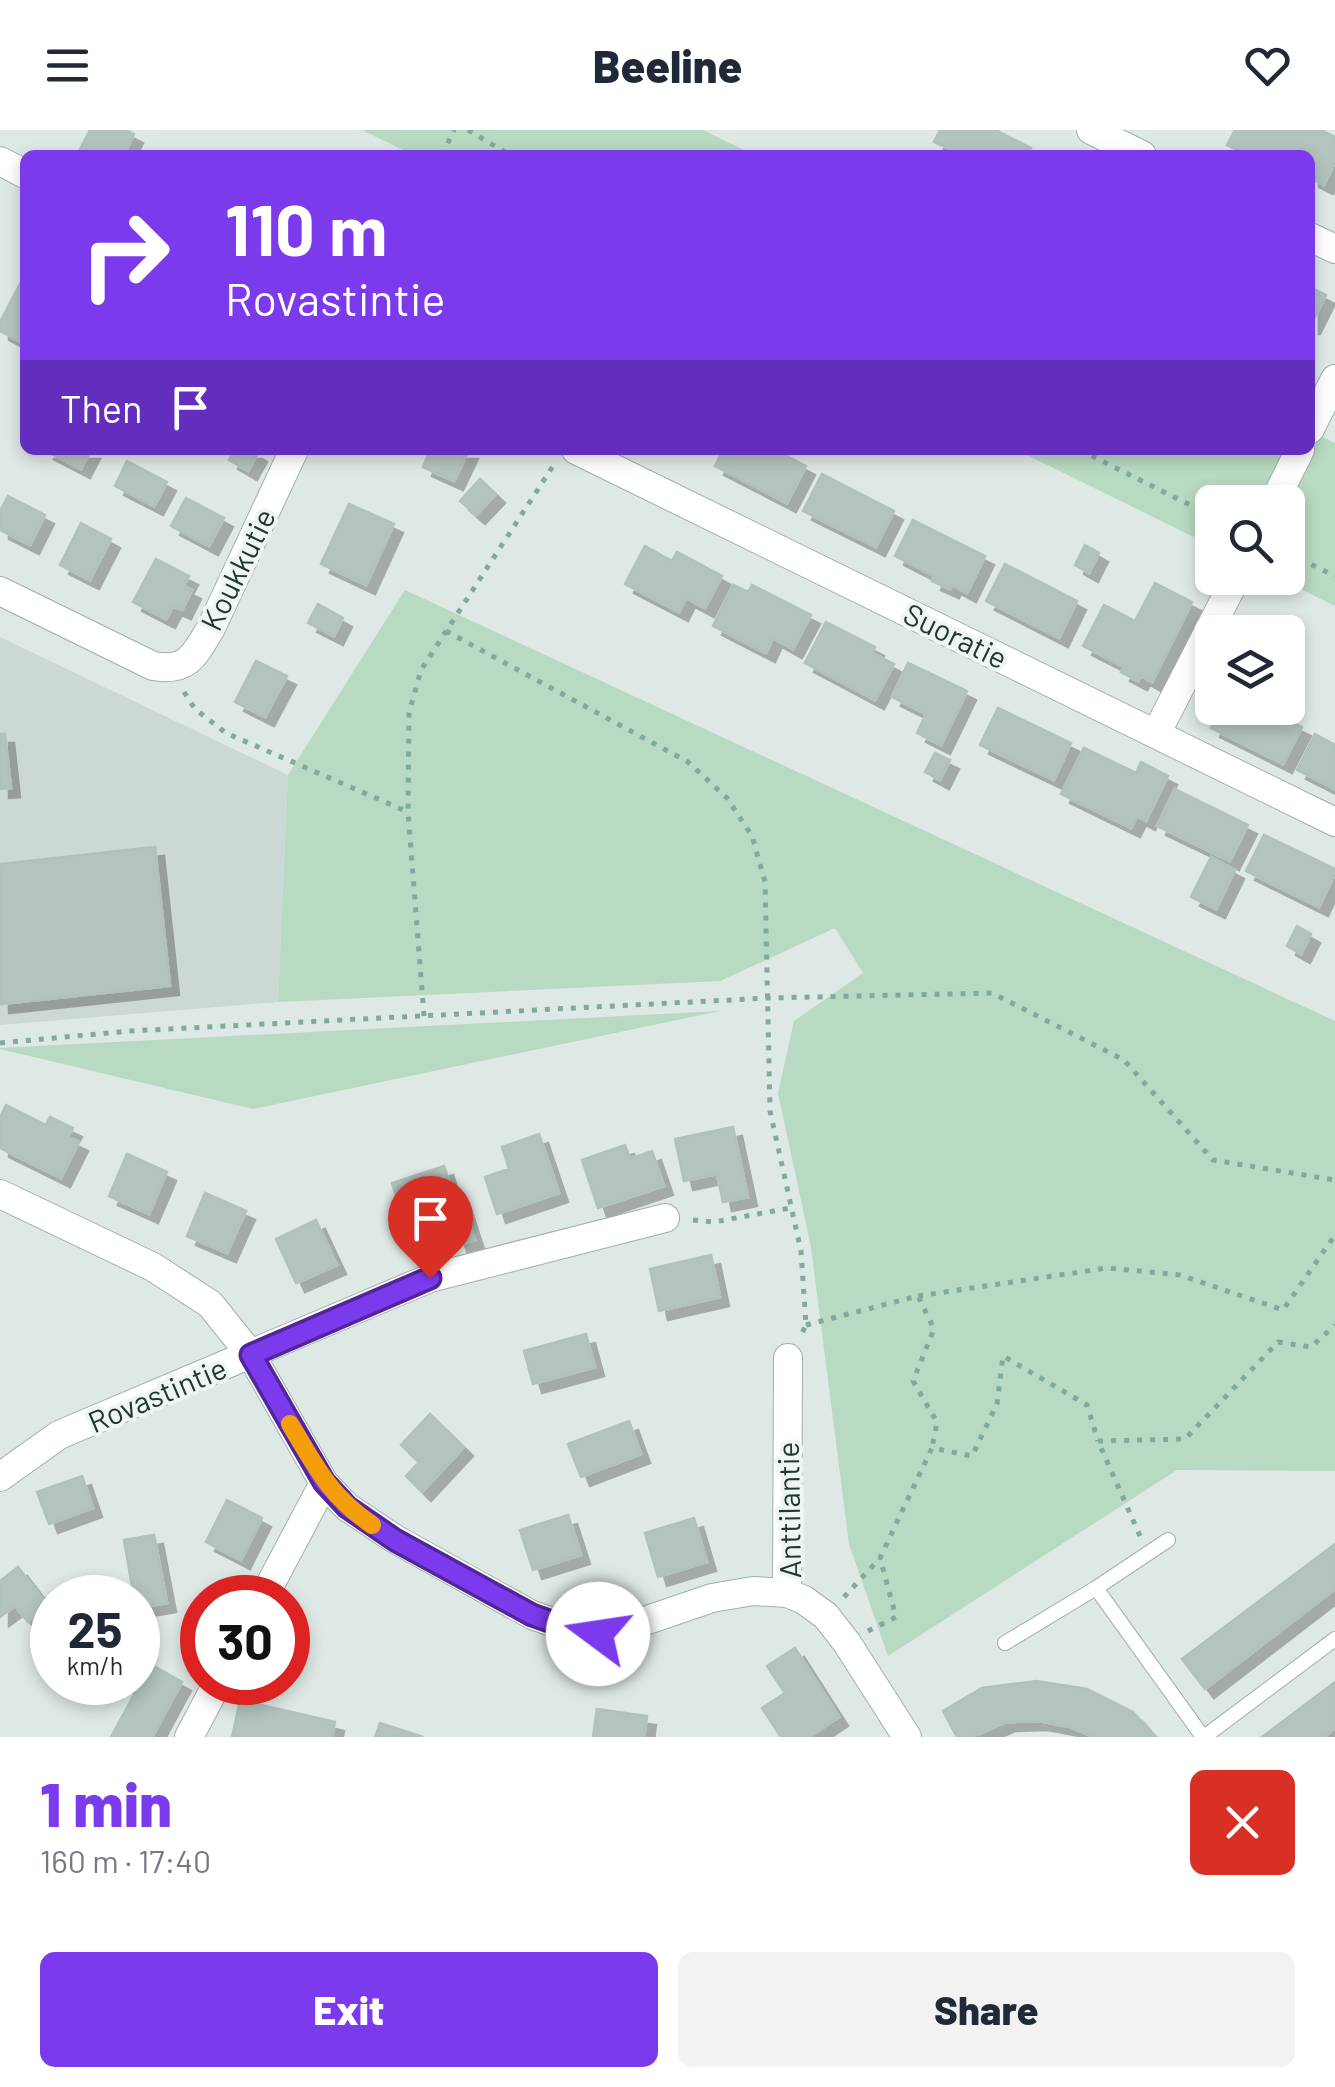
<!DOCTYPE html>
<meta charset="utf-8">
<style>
:root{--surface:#fff;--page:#f2f2f3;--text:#1f2937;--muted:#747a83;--accent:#7c3aed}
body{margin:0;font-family:Barlow,sans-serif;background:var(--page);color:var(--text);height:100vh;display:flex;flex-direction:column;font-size:38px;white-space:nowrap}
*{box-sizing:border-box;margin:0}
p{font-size:32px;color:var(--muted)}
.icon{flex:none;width:55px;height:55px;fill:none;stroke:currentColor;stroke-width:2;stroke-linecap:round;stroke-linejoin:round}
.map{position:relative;height:1607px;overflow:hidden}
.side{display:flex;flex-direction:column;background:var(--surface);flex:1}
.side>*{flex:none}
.top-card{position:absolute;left:20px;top:20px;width:1295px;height:305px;border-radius:15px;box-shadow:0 5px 15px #0003;background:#7c3aed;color:#fff;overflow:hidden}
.tools{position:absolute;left:1195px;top:355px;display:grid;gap:20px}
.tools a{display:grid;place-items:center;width:110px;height:110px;border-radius:15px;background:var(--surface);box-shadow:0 5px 15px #0003;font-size:50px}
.speed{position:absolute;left:30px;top:1445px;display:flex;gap:20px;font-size:50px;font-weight:700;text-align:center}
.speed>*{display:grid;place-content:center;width:130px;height:130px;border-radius:50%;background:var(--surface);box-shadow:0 5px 15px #0003;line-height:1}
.speed small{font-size:25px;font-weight:400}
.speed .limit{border:15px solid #d22;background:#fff;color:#111}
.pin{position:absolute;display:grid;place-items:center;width:85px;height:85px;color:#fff;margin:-102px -42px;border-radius:50% 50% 50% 0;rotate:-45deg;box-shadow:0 0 10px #0007}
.pin .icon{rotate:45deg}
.me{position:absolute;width:110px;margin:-55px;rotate:284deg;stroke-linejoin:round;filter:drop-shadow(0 0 8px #0008)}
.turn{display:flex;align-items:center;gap:35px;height:210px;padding:0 40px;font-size:45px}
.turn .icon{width:130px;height:130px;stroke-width:2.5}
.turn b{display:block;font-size:70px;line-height:85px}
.then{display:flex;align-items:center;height:95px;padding:0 40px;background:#0003;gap:20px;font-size:38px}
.round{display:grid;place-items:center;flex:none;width:105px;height:105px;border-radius:15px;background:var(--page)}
.head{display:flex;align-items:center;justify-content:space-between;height:170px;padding:0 40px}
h1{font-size:60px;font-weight:800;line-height:75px;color:var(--accent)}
.primary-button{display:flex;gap:20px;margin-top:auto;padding:20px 40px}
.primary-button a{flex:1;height:115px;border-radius:15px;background:var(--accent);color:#fff;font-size:40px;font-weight:800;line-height:115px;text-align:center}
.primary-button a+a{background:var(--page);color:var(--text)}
header{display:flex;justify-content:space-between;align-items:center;height:130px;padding:0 40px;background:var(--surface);font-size:45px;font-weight:800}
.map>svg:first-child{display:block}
.built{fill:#ccd8d3}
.green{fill:#b8d9c2}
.building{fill:#b4c3bd;stroke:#b1c1bb;stroke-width:2.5;filter:url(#shadow)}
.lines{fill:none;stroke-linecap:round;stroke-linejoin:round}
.service-casing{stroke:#a2afab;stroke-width:16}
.minor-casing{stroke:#a2afab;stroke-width:30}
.path{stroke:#80aa9e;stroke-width:5;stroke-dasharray:5 8;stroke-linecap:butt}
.service{stroke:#fff;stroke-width:14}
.minor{stroke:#fff;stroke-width:28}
.route-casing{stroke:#51269a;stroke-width:25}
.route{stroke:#7c3aed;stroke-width:18}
.slow{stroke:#f59e0b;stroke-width:18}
.labels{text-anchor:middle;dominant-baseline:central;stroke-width:8;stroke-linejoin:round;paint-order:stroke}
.street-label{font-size:30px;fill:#213731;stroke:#eef5f2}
</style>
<header><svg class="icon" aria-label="menu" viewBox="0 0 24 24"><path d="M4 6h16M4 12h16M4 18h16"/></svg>Beeline<svg class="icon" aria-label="heart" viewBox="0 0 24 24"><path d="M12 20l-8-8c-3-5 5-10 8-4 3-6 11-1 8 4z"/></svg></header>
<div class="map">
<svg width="1335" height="1607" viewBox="0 0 1335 1607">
<defs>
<filter id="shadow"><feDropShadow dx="9" dy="9" stdDeviation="0" flood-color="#0004"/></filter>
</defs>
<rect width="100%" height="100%" fill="#dee8e4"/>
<path class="built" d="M0 507 288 645 278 872 0 895Z"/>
<path class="green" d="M362 0H703L754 25H413Z
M1310 301 1335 313V476L1278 448H1288V372H1212V416L1017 320H1310Z
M405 460 1335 891V1341L1177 1340 888 1526 849 1414 811 1117 778 963 794 891 863 843 835 798 720 851 278 872 288 645Z
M720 881 253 979 0 919V918Z"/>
<path class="building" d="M90 0H126L134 4 125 23 129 25H77Z
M940 0H995L1031 18 1027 25H947L950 19 934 12Z
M1235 0H1321L1335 7V32L1324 55 1310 48V25H1246L1227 15Z
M22 150 25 151V214L0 201V192Z
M1310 157 1326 165 1311 195H1310Z
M44 320H91L81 339Z
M234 320H253L258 323 248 341 229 330Z
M430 320H469L454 351 423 337Z
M723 320H775L806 336 787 373 715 336Z
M127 331 167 352 154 376 115 356Z
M822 344 894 381 876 417 803 381Z
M480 349 496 364 476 385 460 371Z
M8 366 45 385 30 415 0 400V381Z
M186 368 224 388 209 416 171 396Z
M349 374 394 394 366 455 321 434Z
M913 390 985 426 967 463 952 455 950 459 932 451 934 446 895 426Z
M81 393 111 409 90 450 60 435Z
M1085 415 1099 423 1089 443 1075 435Z
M645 416 672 431 677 422 722 446 705 478 686 468 679 482 625 454Z
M156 429 189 446 184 456 192 460 182 480 173 476 166 489 133 472Z
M1005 434 1077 471 1059 508 986 471Z
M1155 453 1192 472 1152 552 1141 546 1138 551 1121 542 1124 537 1083 516 1104 475 1135 491Z
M733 455 748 462 752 455 811 485 793 519 773 508 766 523 713 496Z
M318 474 343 488 334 506 308 493Z
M826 492 875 517 872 523 894 534 875 570 805 533Z
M256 531 287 546 265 587 235 572Z
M908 533 967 561 941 615 917 603 926 584 892 567Z
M998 578 1071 613 1054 650 980 615Z
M1221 578H1262L1302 597 1283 634 1211 598Z
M0 604H5L11 658 0 659Z
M1315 604 1335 615V659L1297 640Z
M1084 618 1136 643 1141 632 1168 646 1146 691 1137 686 1131 698 1061 664Z
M935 623 950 630 940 650 925 642Z
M1175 659 1248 695 1230 731 1157 696Z
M1264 705 1335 739V744L1319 777 1246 741Z
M155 717 170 856 0 874V734Z
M1211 727 1235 740 1216 779 1191 767Z
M1297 796 1311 804 1301 824 1287 816Z
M6 975 46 995 50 987 73 998 68 1007 79 1012 61 1048 0 1018V988Z
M733 997 748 1067 723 1072 717 1044 684 1051 675 1009Z
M539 1004 559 1063 497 1084 485 1047 509 1039 502 1017Z
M625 1015 630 1029 652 1021 664 1056 598 1078 582 1030Z
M127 1024 167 1042 149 1084 109 1066Z
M444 1036 455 1069 461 1067 475 1110 459 1115 448 1083 407 1097 392 1053Z
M205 1063 246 1081 227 1123 187 1106Z
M316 1090 337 1135 296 1153 276 1109Z
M711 1125 720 1167 659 1181 650 1139Z
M586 1204 595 1237 533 1254 524 1221Z
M430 1284 464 1317 422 1362 406 1346 419 1332 401 1315Z
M629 1291 641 1324 581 1347 568 1314Z
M82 1346 93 1378 49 1394 37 1362Z
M227 1370 262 1388 241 1430 206 1412Z
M568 1385 581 1425 533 1440 520 1400Z
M694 1388 707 1432 658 1447 645 1403Z
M154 1405 167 1473 138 1478V1468H134L124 1410Z
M1335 1414V1459L1205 1559 1182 1529Z
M18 1437 48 1476 28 1492 15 1476 0 1487V1451Z
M795 1518 839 1587 809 1607H781L762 1578 785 1563 767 1536Z
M138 1527 182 1552 152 1607H111L136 1561 120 1552H138Z
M1036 1551 1087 1559 1133 1582 1155 1607H1094L1070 1597 1039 1591 1006 1592 972 1607H957L943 1581 982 1558Z
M1335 1552V1598L1324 1607H1262Z
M240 1570 335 1592 332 1607H232Z
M597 1579 647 1586 644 1607H593Z
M380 1593 423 1607H375Z"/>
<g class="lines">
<g class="service-casing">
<path id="service" d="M1168 1410 1096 1458 1203 1607
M1005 1513 1096 1458
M1204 1607 1335 1509"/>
</g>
<g class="minor-casing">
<path id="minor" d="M1091 0 1142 25
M0 31 25 44
M1310 107 1335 119
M1310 299 1335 249
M576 320 1335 692
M1274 372 1300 320
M0 461 153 536C188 542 194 526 211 498L294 320
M1157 602 1236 448
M0 1064 153 1137 210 1174 251 1225 324 1353 347 1377 395 1409 532 1485 578 1501 598 1504 621 1499 712 1468 753 1461 787 1463 804 1470 826 1486 847 1513 907 1607
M0 1347 59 1305 430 1148 665 1088
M787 1463 788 1228
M263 1468 324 1353
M189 1607 218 1552"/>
</g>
<path class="path" d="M468 0 510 25
M442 25 454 0
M1080 320 1212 386
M1288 423 1335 446
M446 501 688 632 727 668 752 706 765 752 770 981 801 1121 806 1195 800 1207
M184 562 195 579 226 603 408 682
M424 886 408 682 409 583 421 540 553 336
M0 913 130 901 768 868 992 863 1124 930 1213 1030 1335 1050
M693 1090 714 1092 790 1078
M918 1166 1107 1138 1180 1145 1283 1180 1335 1105
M806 1195 918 1166 934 1199 913 1251 937 1292 932 1318
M1140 1406 1098 1311 1185 1309 1278 1212 1311 1217 1335 1195
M844 1467 880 1428 932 1318 972 1326 997 1274 1003 1226 1087 1275 1098 1311
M868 1501 896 1487 880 1428"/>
<use href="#service" class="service"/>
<use href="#minor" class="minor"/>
</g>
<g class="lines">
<g class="route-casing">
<path id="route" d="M430 1148 251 1225 324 1352 347 1377 395 1410 532 1485 578 1501 598 1504"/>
</g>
<use href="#route" class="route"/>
<path class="slow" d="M290 1294C316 1337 329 1365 372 1395"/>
</g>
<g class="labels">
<g class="street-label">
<text transform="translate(237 439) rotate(-64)">Koukkutie</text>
<text transform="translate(956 505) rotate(26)">Suoratie</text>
<text transform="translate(157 1264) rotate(-23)">Rovastintie</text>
<text transform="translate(788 1380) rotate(-91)">Anttilantie</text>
</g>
</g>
</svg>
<div class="tools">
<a><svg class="icon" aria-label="search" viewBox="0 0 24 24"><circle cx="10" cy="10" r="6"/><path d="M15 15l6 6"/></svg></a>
<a><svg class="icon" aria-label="layers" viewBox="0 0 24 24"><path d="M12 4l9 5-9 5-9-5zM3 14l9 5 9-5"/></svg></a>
</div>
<div class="speed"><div>25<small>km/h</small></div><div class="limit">30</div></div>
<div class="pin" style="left:430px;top:1148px;background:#d93025"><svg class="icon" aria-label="arrive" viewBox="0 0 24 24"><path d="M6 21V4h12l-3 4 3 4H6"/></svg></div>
<svg class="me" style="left:598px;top:1504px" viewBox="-20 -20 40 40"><circle r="19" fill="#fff"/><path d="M0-13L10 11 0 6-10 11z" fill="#7c3aed"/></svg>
<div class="top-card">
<div class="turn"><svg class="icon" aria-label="right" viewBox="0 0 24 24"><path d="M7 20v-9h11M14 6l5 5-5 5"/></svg><div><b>110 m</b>Rovastintie</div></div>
<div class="then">Then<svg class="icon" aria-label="arrive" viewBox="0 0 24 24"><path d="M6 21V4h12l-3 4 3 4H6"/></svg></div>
</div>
</div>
<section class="side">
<div class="head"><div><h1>1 min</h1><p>160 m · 17:40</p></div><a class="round" style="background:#d93025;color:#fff"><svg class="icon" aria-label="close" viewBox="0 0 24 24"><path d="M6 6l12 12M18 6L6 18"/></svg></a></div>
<div class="primary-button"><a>Exit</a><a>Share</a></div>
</section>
